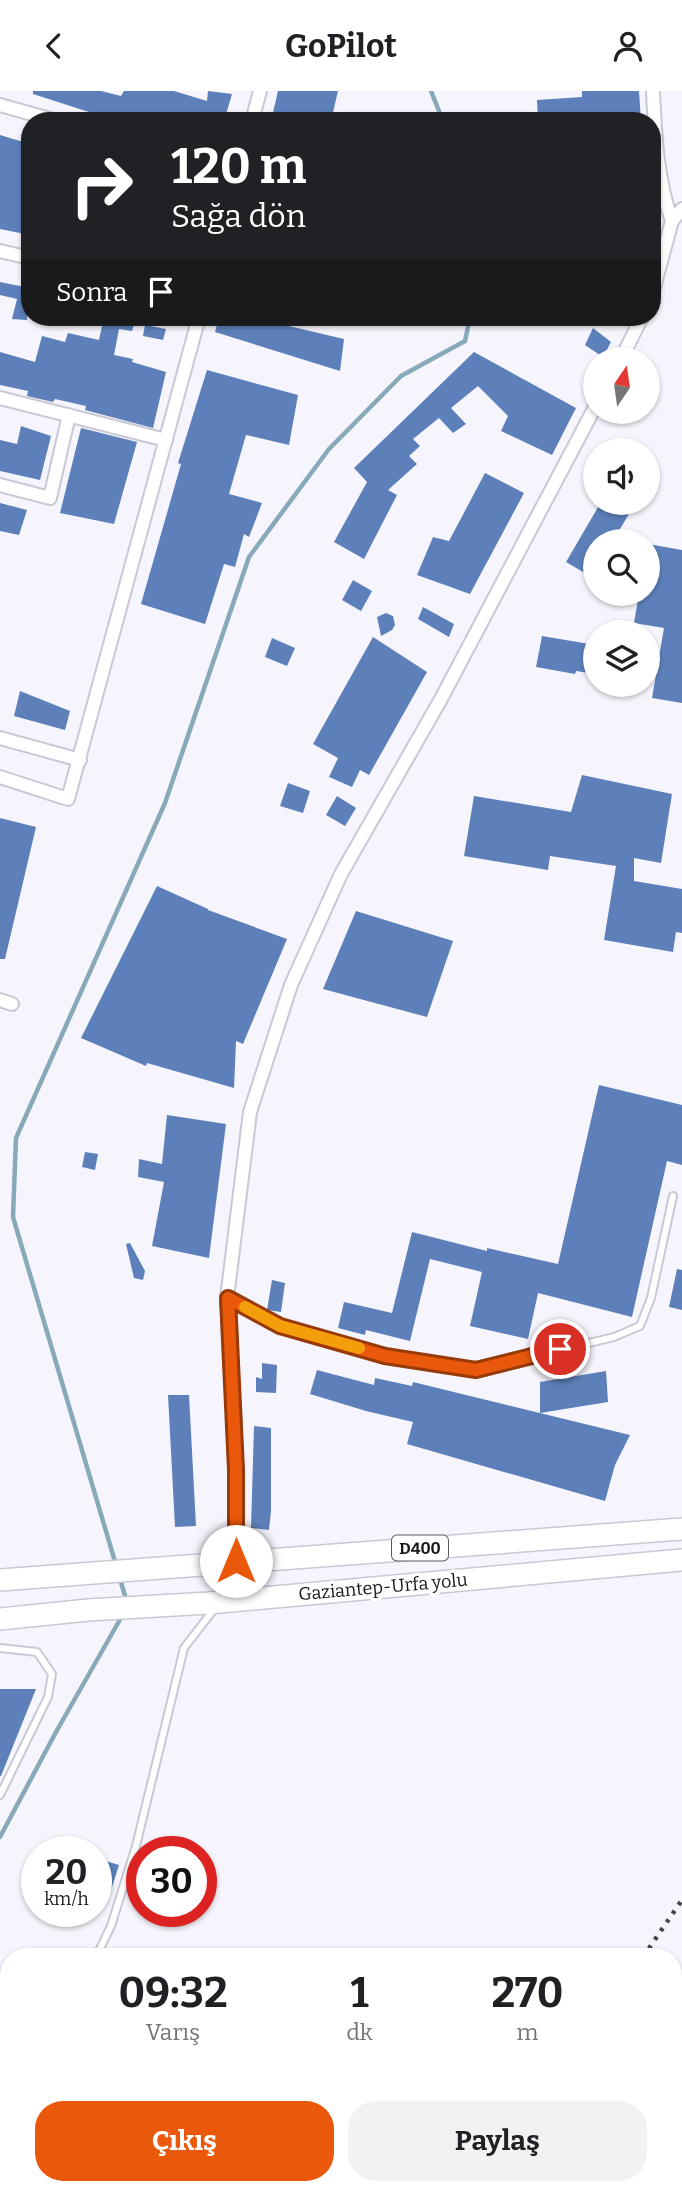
<!DOCTYPE html>
<html lang="tr">
<meta charset="utf-8">
<style>
:root{--surface:#fff;--page:#f2f2f2;--text:#202124;--muted:#757577;--accent:#ea580c}
body{margin:0;font-family:Bitter,serif;background:var(--page);color:var(--text);height:100vh;display:flex;flex-direction:column;font-size:26px;white-space:nowrap}
*{box-sizing:border-box;margin:0}
p{font-size:23px;color:var(--muted)}
.icon{flex:none;width:38px;height:38px;fill:none;stroke:currentColor;stroke-width:2;stroke-linecap:round;stroke-linejoin:round}
.map{position:relative;flex:1;overflow:hidden}
.side{position:absolute;left:0px;top:1857px;width:682px;height:247px;display:flex;flex-direction:column;background:var(--surface);border-radius:28px 28px 0 0;box-shadow:0 2px 5px #0004}
.side>*{flex:none}
.top-card{position:absolute;left:21px;top:21px;width:640px;height:214px;border-radius:28px;box-shadow:0 2px 5px #0004;background:#202124;color:#fff;overflow:hidden}
.needle{width:46px;rotate:13deg}
.controls{position:absolute;left:583px;top:256px;display:grid;gap:14px}
.controls a{display:grid;place-items:center;width:77px;height:77px;border-radius:50%;background:var(--surface);box-shadow:0 2px 5px #0004;font-size:35px}
.speed{position:absolute;left:21px;top:1745px;display:flex;gap:14px;font-size:35px;font-weight:700;text-align:center}
.speed>*{display:grid;place-content:center;width:91px;height:91px;border-radius:50%;background:var(--surface);box-shadow:0 2px 5px #0004;line-height:1}
.speed small{font-size:18px;font-weight:400}
.speed .limit{border:10px solid #d22;background:#fff;color:#111}
.pin{position:absolute;display:grid;place-items:center;width:60px;height:60px;color:#fff;margin:-30px;border:4px solid #fff;border-radius:50%;box-shadow:0 2px 7px #0007}
.me{position:absolute;width:77px;margin:-38px;rotate:0deg;stroke-linejoin:round;filter:drop-shadow(0 0 5px #0008)}
.turn{display:flex;align-items:center;gap:24px;height:147px;padding:0 35px;font-size:32px}
.turn .icon{width:91px;height:91px;stroke-width:2.5}
.turn b{display:block;font-size:49px;line-height:60px}
.then{display:flex;align-items:center;height:66px;padding:0 35px;background:#0003;gap:14px;font-size:26px}
.eta{display:flex;justify-content:space-evenly;align-items:center;height:119px;text-align:center}
.eta b{font-size:42px;font-weight:700;line-height:49px}
.button{display:flex;gap:14px;margin-top:auto;padding:14px 35px}
.button a{flex:1;height:80px;border-radius:28px;background:var(--accent);color:#fff;font-size:28px;font-weight:700;line-height:80px;text-align:center}
.button a+a{background:var(--page);color:var(--text)}
header{display:flex;justify-content:space-between;align-items:center;height:91px;padding:0 35px;background:var(--surface);font-size:32px;font-weight:700}
.map>svg:first-child{display:block}
.lines{fill:none;stroke-linecap:round;stroke-linejoin:round}
.stream{stroke:#87a9ba;stroke-width:4.5}
.building{fill:#5d80ba}
.service-casing{stroke:#c9c8d5;stroke-width:10}
.minor-casing{stroke:#c9c8d5;stroke-width:16}
.trunk-casing{stroke:#c9c8d5;stroke-width:24}
.service{stroke:#fff;stroke-width:6}
.minor{stroke:#fff;stroke-width:12}
.trunk{stroke:#fff;stroke-width:21}
.rail{stroke:#434347;stroke-width:4.5;stroke-dasharray:3.5 7;stroke-linecap:butt}
.route-casing{stroke:#983908;stroke-width:18}
.route{stroke:#ea580c;stroke-width:12}
.slow{stroke:#f59e0b;stroke-width:12}
.labels{text-anchor:middle;dominant-baseline:central;stroke-width:7;stroke-linejoin:round;paint-order:stroke}
.shield{fill:#fff;stroke:#5c5c5f;stroke-width:2}
.shield-label{font-size:16px;font-weight:bold;fill:#16161a}
.street-label{font-size:18px;fill:#16161a;stroke:#fff}
</style>
<header><svg class="icon" aria-label="back" viewBox="0 0 24 24"><path d="M15 5l-7 7 7 7"/></svg>GoPilot<svg class="icon" aria-label="person" viewBox="0 0 24 24"><circle cx="12" cy="8" r="4"/><path d="M4 21q1-7 8-7t8 7"/></svg></header>
<div class="map">
<svg width="682" height="2103" viewBox="0 0 682 2103">
<rect width="100%" height="100%" fill="#f6f5fd"/>
<g class="lines">
<path class="stream" d="M431 0 443 30
M116 1474 13 1126 16 1047 165 712 249 466 329 358 401 285 465 250 470 226
M119 1485 127 1511
M0 1746 56 1641 122 1525"/>
</g>
<path class="building" d="M33 0H101L121 5 124 0H174L207 10 208 0 232 3 224 30H117L33 3Z
M278 0H338L331 30H271Z
M582 0H639L641 30H538L537 9 582 6Z
M0 44 30 53V144L0 138Z
M0 191 30 197 27 229 12 228 17 208 0 204Z
M104 226H136L132 240 119 238 114 264 133 268 132 271 166 281 153 337 85 319 86 315 55 308 53 311 27 305 28 300 0 294V261L35 271 42 245 65 251 68 242 99 249Z
M219 226H278L276 232 344 248 340 280 215 241Z
M145 234 166 238 163 249 143 245Z
M593 237 611 251 603 266 585 254Z
M474 261 576 317 552 364 501 340 508 325 478 295 451 317 466 333 453 342 439 327 413 348 420 355 409 365 417 373 388 399 397 404 364 468 334 451 367 391 354 377Z
M207 279 298 304 289 354 246 344 229 403 262 412 249 446 244 443 235 476 224 473 205 533 141 513 181 373 178 372Z
M21 335 51 345 40 389 0 380V349L17 353Z
M81 337 137 351 114 433 60 422Z
M485 382 524 402 470 503 417 484 433 446 449 450Z
M601 411H636L613 450H595V488L566 471Z
M0 412 27 419 19 444 0 440Z
M648 453 682 459V612L652 607 664 537 634 532 639 502H648Z
M353 489 372 500 361 520 342 509Z
M423 516 454 533 449 546 418 528Z
M386 522 393 525 395 534 392 539 381 545 377 526Z
M542 545 595 554V583L576 580 575 583 536 576Z
M373 546 427 581 369 684 360 679 352 696 329 686 338 667 313 653Z
M272 547 295 557 287 575 265 566Z
M20 600 70 620 65 639 14 625Z
M582 684 672 703 661 772 634 767V790L682 798V842L676 841 673 861 604 849 616 775 550 765 548 779 464 765 474 705 571 721Z
M288 692 310 700 303 722 280 715Z
M337 705 356 717 345 735 326 724Z
M0 727 36 736 5 868H0Z
M157 795 208 818V819L287 848 243 953 236 950 234 997 147 972 146 975 81 947Z
M356 820 453 850 427 926 323 898Z
M599 994 682 1014V1074L667 1070 632 1226 538 1202 528 1248 470 1235 482 1181 430 1168 410 1250 366 1239 365 1244 338 1237 344 1211 392 1222 412 1141 487 1160V1157L558 1173Z
M167 1024 226 1033 209 1167 152 1155 164 1091 138 1086 139 1068 162 1073Z
M85 1061 98 1063 95 1079 82 1076Z
M130 1152 145 1180 143 1189 134 1187 126 1153Z
M677 1178 682 1179V1219L669 1216Z
M272 1189 285 1192 281 1221 267 1219Z
M262 1272 277 1274 276 1302 256 1301V1286L262 1288Z
M317 1279 374 1294 375 1287 412 1295 413 1291 630 1344 615 1374 605 1410 407 1353 413 1331 366 1320 310 1303Z
M606 1280 608 1311 540 1322V1291Z
M168 1304H189L196 1435 175 1436Z
M254 1335 271 1337V1420L269 1439 251 1437Z
M0 1598H36L1 1685H0Z
M99 1768 119 1774 111 1799 96 1795V1778Z"/>
<g class="lines">
<g class="service-casing">
<path id="service" d="M228 1207 280 1235 385 1265 476 1279 614 1246 640 1235 651 1207 673 1105
M0 1557 37 1561 52 1583 48 1606 0 1704
M96 1866 111 1835 136 1755 184 1557 215 1517
M0 1985 9 1979"/>
</g>
<g class="minor-casing">
<path id="minor" d="M653 0C655 44 657 89 672 130
M0 14 57 30
M252 30 260 0
M0 160 30 167
M653 200 672 130 682 118
M621 268 642 226
M0 307 166 349
M0 394 50 407 69 324
M0 647 80 669
M0 686 68 708 199 226
M0 909 12 913
M236 1470V1379L227 1207 250 1021 291 894 341 783 441 608 595 316"/>
</g>
<g class="trunk-casing">
<path id="trunk" d="M0 1489 682 1438
M0 1528 88 1519 209 1512 682 1469"/>
</g>
<use href="#service" class="service"/>
<use href="#minor" class="minor"/>
<use href="#trunk" class="trunk"/>
<path class="rail" d="M643 1866 682 1809
M478 2103 484 2095"/>
</g>
<g class="lines">
<g class="route-casing">
<path id="route" d="M236 1470V1379L228 1207 280 1235 385 1265 476 1279 560 1258"/>
</g>
<use href="#route" class="route"/>
<path class="slow" d="M245 1216 280 1235 359 1257"/>
</g>
<g class="labels">
<rect class="shield" x="392" y="1444.5" width="56" height="25" rx="5"/>
<g class="shield-label">
<text x="420" y="1457">D400</text>
</g>
<g class="street-label">
<text transform="translate(383 1496) rotate(-5)">Gaziantep-Urfa yolu</text>
</g>
</g>
</svg>
<div class="controls">
<a><svg class="needle" viewBox="-14 -14 28 28"><path d="M0-13l5 13h-10z" fill="#e53935"/><path d="M0 13l5-13h-10z" fill="#757577"/></svg></a>
<a><svg class="icon" aria-label="sound" viewBox="0 0 24 24"><path d="M4 9h4l5-4v14l-5-4H4zM17 9q2 3 0 6"/></svg></a>
<a><svg class="icon" aria-label="search" viewBox="0 0 24 24"><circle cx="10" cy="10" r="6"/><path d="M15 15l6 6"/></svg></a>
<a><svg class="icon" aria-label="layers" viewBox="0 0 24 24"><path d="M12 4l9 5-9 5-9-5zM3 14l9 5 9-5"/></svg></a>
</div>
<div class="speed"><div>20<small>km/h</small></div><div class="limit">30</div></div>
<div class="pin" style="left:560px;top:1258px;background:#d93025"><svg class="icon" aria-label="arrive" viewBox="0 0 24 24"><path d="M6 21V4h12l-3 4 3 4H6"/></svg></div>
<svg class="me" style="left:236px;top:1470px" viewBox="-20 -20 40 40"><circle r="19" fill="#fff"/><path d="M0-13L10 11 0 6-10 11z" fill="#ea580c"/></svg>
<div class="top-card">
<div class="turn"><svg class="icon" aria-label="right" viewBox="0 0 24 24"><path d="M7 20v-9h11M14 6l5 5-5 5"/></svg><div><b>120 m</b>Sağa dön</div></div>
<div class="then">Sonra<svg class="icon" aria-label="arrive" viewBox="0 0 24 24"><path d="M6 21V4h12l-3 4 3 4H6"/></svg></div>
</div>
<section class="side">
<div class="eta">
<div><b>09:32</b><p>Varış</p></div>
<div><b>1</b><p>dk</p></div>
<div><b>270</b><p>m</p></div>
</div>
<div class="button"><a>Çıkış</a><a>Paylaş</a></div>
</section>
</div>
